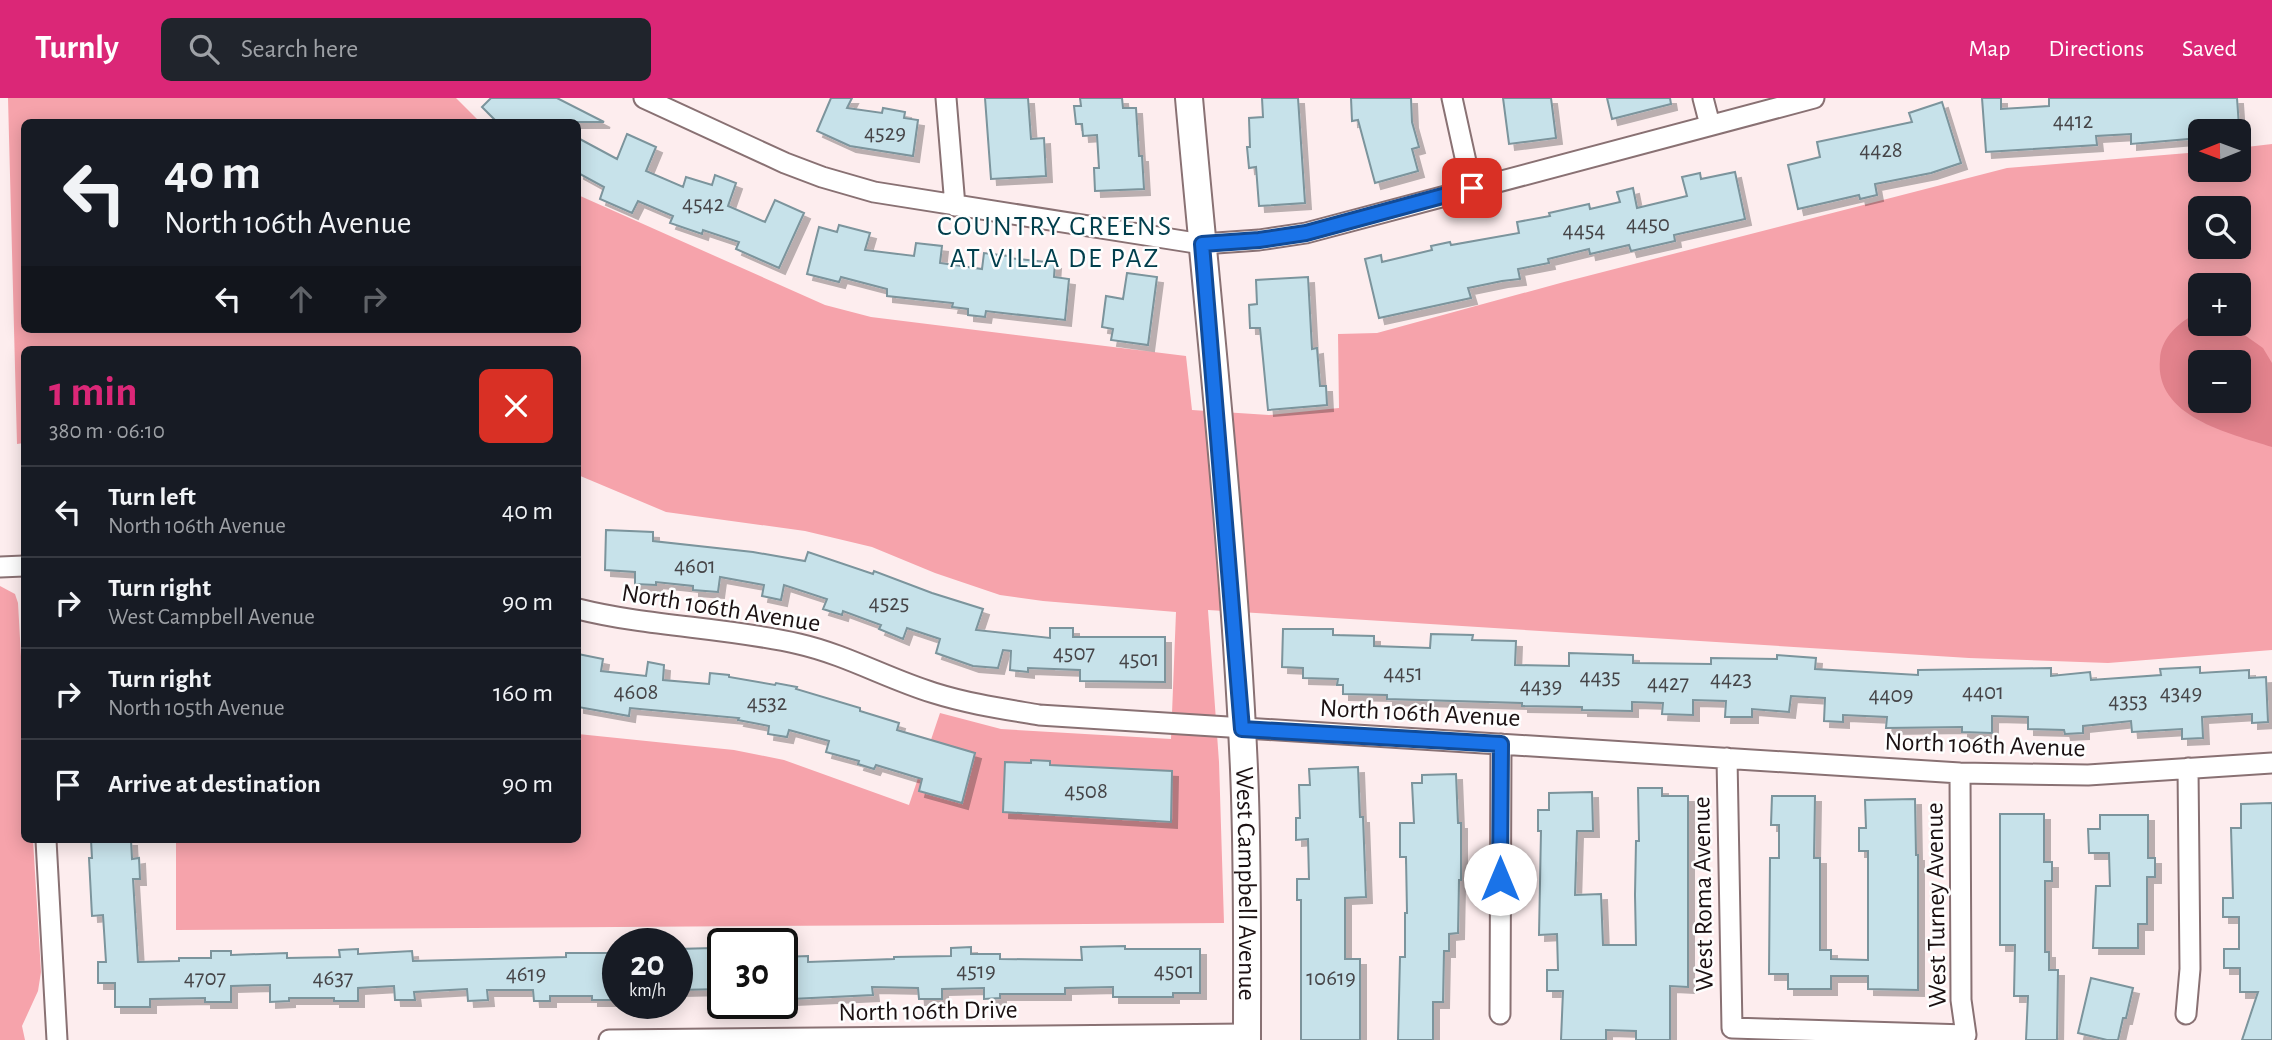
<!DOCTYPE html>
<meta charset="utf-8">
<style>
:root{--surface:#171b24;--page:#20242c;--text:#f1f3f6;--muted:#9ea1a6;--line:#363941;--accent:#db2777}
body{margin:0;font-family:"Alegreya Sans",sans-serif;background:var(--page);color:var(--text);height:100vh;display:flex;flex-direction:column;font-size:26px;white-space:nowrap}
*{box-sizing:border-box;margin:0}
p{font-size:23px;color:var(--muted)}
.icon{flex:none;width:38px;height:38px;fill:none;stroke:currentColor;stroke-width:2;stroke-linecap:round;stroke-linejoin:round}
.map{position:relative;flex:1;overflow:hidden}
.side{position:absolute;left:21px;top:248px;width:560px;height:497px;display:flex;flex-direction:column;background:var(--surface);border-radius:10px;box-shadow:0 4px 18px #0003}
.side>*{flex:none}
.hud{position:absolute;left:21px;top:21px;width:560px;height:214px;border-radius:10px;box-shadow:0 4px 18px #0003;background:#171b24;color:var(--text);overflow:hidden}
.needle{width:46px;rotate:269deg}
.buttons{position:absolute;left:2188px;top:21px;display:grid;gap:14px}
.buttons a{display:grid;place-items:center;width:63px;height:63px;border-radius:10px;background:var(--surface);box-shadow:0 4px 18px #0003;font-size:35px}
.speed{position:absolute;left:602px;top:830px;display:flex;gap:14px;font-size:35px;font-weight:700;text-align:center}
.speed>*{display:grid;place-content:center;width:91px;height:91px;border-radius:50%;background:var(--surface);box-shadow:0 4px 18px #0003;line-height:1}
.speed small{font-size:18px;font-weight:400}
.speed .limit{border:4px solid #111;border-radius:10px;background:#fff;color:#111}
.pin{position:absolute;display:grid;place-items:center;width:60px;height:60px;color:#fff;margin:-30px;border-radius:14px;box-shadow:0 4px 10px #0006}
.me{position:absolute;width:77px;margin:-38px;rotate:0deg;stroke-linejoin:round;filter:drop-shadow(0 0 5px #0008)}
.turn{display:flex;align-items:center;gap:24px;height:147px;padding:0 28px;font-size:32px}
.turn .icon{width:91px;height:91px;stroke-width:2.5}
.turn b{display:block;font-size:49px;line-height:60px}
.lanes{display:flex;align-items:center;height:66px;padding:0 28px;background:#0003;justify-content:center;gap:35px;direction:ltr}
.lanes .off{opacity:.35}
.round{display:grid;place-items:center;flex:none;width:74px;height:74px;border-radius:10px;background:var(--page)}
.summary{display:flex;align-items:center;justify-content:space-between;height:119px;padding:0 28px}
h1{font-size:42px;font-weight:600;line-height:52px;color:var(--accent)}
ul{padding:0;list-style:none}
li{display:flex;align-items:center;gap:21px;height:91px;padding:0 28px;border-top:2px solid var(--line)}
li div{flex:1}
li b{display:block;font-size:26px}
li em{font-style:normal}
header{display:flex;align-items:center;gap:42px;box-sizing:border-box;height:98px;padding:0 35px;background:var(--accent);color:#fff}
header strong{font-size:33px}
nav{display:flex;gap:38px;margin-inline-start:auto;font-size:24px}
.search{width:490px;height:63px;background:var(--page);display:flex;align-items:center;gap:18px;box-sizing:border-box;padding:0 24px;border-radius:10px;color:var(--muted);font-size:26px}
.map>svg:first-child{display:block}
.green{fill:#f6a3ab;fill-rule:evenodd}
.water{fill:#e2828c;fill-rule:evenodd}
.building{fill:#c7e2ea;stroke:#7b949c;stroke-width:2;filter:url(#shadow)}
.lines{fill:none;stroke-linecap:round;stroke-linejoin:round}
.street-casing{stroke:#897173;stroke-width:23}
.secondary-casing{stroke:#897173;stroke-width:30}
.street{stroke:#fff;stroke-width:19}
.secondary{stroke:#fff;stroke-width:26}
.route-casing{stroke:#114b97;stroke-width:18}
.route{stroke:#1a73e8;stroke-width:12}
.labels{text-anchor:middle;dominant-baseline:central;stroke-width:5;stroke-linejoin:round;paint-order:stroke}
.number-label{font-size:23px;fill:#464548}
.street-label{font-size:26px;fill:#1b1112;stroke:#fefefe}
.neighbourhood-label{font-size:28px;letter-spacing:2px;fill:#013e4c;stroke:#fefefe}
</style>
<header>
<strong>Turnly</strong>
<div class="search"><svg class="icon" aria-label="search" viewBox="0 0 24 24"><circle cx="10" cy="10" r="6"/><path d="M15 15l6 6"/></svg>Search here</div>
<nav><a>Map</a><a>Directions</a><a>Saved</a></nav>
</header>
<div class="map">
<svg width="2272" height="942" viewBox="0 0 2272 942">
<defs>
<filter id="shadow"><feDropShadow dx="6" dy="6" stdDeviation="0" flood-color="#0004"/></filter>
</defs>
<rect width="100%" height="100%" fill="#fdedee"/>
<path class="green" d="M8 0H456L480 24H24V231H578V97L825 207 871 219 1186 258 1192 312 1269 317 1339 310 1338 236 1377 235 1564 184 2007 70 2200 54V72H2238V50L2272 46V552L2108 565 1969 560 1208 512 1219 664 1224 825 176 832V742H578V636L734 652 784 662 909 707 940 615 1001 631 1171 641 1176 514 1043 503 1000 497 935 475 872 449 805 433 666 414 578 377V252H24V345L17 346ZM2200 110H2238V149H2200ZM2200 187H2238V226H2200ZM2200 264H2238V303H2200Z
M0 488 15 496 18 505 24 612V742H33L41 874 38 893 22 928 25 942H0Z"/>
<path class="water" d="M2190 219H2200V226H2229L2263 250 2272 265V349C2229 335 2154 319 2160 261 2161 242 2175 228 2190 219ZM2200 264H2238V303H2200Z"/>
<path class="building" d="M491 0H557L604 24H497L482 9Z
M831 0H852L847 10 882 15 883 10 905 14 904 20 918 22 913 58 850 48 817 33Z
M985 0H1028L1031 41 1044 40 1046 78 991 81Z
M1080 0H1122L1123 10H1136L1139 58H1142L1144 91 1095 93 1094 70H1099L1097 37 1083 38 1082 26H1076L1074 8H1081Z
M1262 0H1298L1305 105 1259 108 1256 69 1249 70 1247 49H1250L1249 20 1263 19Z
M1351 0H1411L1412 24 1419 49 1412 51 1418 73 1375 85 1358 22 1352 23Z
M1503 0H1551L1556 40 1509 46Z
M1607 0H1670L1671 6 1612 21Z
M1982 0H2001V11L2049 8V0H2237L2239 29 2200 33V40L2131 46V36L2096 38 2097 47 1986 54Z
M1942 4 1961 65 1931 75 1875 86 1877 97 1860 101 1859 97 1798 111 1788 67 1820 59 1817 44 1912 24 1909 15Z
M627 36 656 49 646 73 683 89 686 79 712 87 715 77 736 85 728 108 765 124 775 102 804 115 779 170 736 151 739 144 703 132 702 136 670 125 673 118 638 103 632 115 600 101 604 89 578 75V40L617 61Z
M1735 74 1745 121 1674 137 1675 143 1631 153 1629 147 1590 156 1589 151 1548 161 1549 165 1518 171 1520 181 1502 183 1468 190 1471 200 1379 220 1365 161 1381 157 1382 164 1432 152 1431 148 1450 144 1451 147 1519 135 1517 124 1550 118 1549 115 1589 106 1590 111 1620 104 1617 94 1633 90 1637 110 1687 98 1682 79 1700 75 1701 81Z
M839 127 870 135 865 152 914 158 916 145 942 148 940 165 982 171 984 155 1008 158V160L1055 165 1054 179 1069 181 1065 222 986 213 985 219 968 217V211L952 209 953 205 887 198V191L841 179 839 184 807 176 819 129 837 134Z
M1127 175 1157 179 1148 247 1111 242 1113 231 1102 229 1106 198 1123 201Z
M1308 179 1312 251 1317 250 1320 288H1326L1327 307 1268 312 1260 230H1250L1249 207 1257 206 1256 182Z
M606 432 653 434V443L753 454 805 463 808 454 873 476 874 473 932 495 983 511 976 532 1050 540V530H1073V539H1165V584L1080 583V572L1028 570V574L1010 572 1011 553 1003 552 998 570 973 568 936 555 940 541 907 530 903 541 879 531 881 527 843 513 842 517 823 511 827 501 784 487 781 502 762 498 764 487 720 479 718 494 693 492V488L656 484V487L635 486V474L605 472Z
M1283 531H1333V537L1374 538V548L1430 550 1431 536 1473 537 1472 542 1516 543 1515 567 1569 568V555L1633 557V565L1711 566V560L1777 561V557L1816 560 1815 571 1918 577V572L2051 570V578L2090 574 2091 582 2161 577 2160 571 2200 569V575L2249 572V580L2266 579 2268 624 2252 625V616L2202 619 2203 640 2182 641V631L2132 634 2131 623 2083 628V635L2065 636 2064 632 2028 631V619L1992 618V635L1962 634V629L1886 630 1887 619 1843 617V624L1824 623 1825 600 1791 598 1789 614 1752 611V619H1725L1726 603 1693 602V617L1662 616 1663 605 1632 604V613L1582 612V609L1522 608V605L1387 601V597L1343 596V587H1337L1338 581 1303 580V570L1282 569Z
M578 556 603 561 601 573 646 578 648 564 664 567 663 582 709 586 710 575 729 577V579L775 587 776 585 797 589 796 591 860 610V613L899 625 897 632 975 655 962 705 919 693 922 681 876 667 874 671 858 666 859 663 826 654 829 643 789 632 787 639 768 636 769 628 738 622 739 620 630 610 629 618 578 609Z
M1031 662 1050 663V667L1172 673 1171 724 1003 714 1005 664 1031 665Z
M1358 669 1360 719H1363L1366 799 1345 800V861H1360V942H1301V802H1297V781H1309L1308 741 1296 742V720H1300L1299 687H1310L1309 671Z
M1456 676 1458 725H1461V782H1459L1458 835 1449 836V853H1444L1443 904H1433V942H1398L1400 859H1405V815H1407L1406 759H1400V725H1414L1412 685H1422V677Z
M1638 690H1662V698H1688V889L1670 888V942H1636V933L1606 932V942H1561L1563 893H1547V872H1558L1557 836 1539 837 1541 733H1538V712H1549V695L1592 694 1593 733H1577L1575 797 1601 796 1603 847H1636L1635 797 1636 743H1639Z
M1772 698H1815L1814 760H1820V852H1831V861L1868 862V753H1859V730H1866L1865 702 1915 701 1916 757H1918V892L1868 891V878H1831V891H1788V876H1769L1770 760H1779V727H1771Z
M2272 705V942H2242L2258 894H2240V870H2224V851H2239V819H2223V800H2233L2231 730H2241V706Z
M2000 716H2044V764H2052V783H2045V854H2049V872H2058L2057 942H2026L2028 898H2014L2015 847H2000Z
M2100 717H2148V760H2155V779H2147V826H2138V850H2093L2096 788H2110L2109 755H2089L2088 731H2100Z
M91 742H131L132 761 139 760 140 781H133L138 864 179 863V860H211V853H231V857L287 855V860L340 859 339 852 358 851V856L412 853 413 863 566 859V855H617V902H592V898H550V903H534L533 892H487L488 902 468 903 467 891 414 894 415 902H395L394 888 358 890V903H334V900H289V903L270 904V887L231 888V904H205V900L150 901V909H115V885H98V864H106L103 817 92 818 89 760H92Z
M1125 848V851H1200V895H1173V899H1113V889L1065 890V896H1000V900L984 901V890L942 891V901H919L918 890 872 889 873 897 791 901 790 888H782V859L808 858V864L894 861V859L951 858V850L971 849V856H1000V861L1082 862 1081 849Z
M713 850 714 858H723V891L677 892V851Z
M2091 880 2133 890 2126 920H2123L2118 942H2107L2078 935Z"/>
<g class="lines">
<g class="street-casing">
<path id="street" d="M644 0 785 65 822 79 874 94 1202 146 1259 142 1306 135 1814 0
M946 0 955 108
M1452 0 1472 91
M1703 0 1710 27
M0 469 24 468
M578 511C650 529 726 529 799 546 847 557 888 581 934 595 969 606 1004 611 1039 617L1960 675 2088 677 2272 665
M1727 660 1732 930 1966 937 1961 902 1960 675
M46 742 57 942
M1500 916 1501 646
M2186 916 2190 871 2188 670
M609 942 1247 936"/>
</g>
<g class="secondary-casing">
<g id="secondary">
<path id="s1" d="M1189 0C1209 223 1234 448 1244 671 1248 762 1247 852 1247 942"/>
</g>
</g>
<use href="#street" class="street"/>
<use href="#secondary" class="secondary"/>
</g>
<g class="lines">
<g class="route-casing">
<path id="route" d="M1472 90 1306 135 1259 142 1202 146 1242 631 1501 646 1500 781"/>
</g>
<use href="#route" class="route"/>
</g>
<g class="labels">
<g class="number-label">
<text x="2073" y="23">4412</text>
<text x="885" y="35">4529</text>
<text x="1881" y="52">4428</text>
<text x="703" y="106">4542</text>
<text x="1648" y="126">4450</text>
<text x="1584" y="132">4454</text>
<text x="695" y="468">4601</text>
<text x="889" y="505">4525</text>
<text x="1074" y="555">4507</text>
<text x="1139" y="561">4501</text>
<text x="1403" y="575">4451</text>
<text x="1600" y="579">4435</text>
<text x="1731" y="581">4423</text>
<text x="1668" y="585">4427</text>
<text x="1541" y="588">4439</text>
<text x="636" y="594">4608</text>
<text x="1983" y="594">4401</text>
<text x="2181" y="595">4349</text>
<text x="1891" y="597">4409</text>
<text x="2128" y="603">4353</text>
<text x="767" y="605">4532</text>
<text x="1086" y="693">4508</text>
<text x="976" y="873">4519</text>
<text x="1174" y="873">4501</text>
<text x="526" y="876">4619</text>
<text x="205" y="880">4707</text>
<text x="333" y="880">4637</text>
<text x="1331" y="880">10619</text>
</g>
<g class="street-label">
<text transform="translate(721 510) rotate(9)">North 106th Avenue</text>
<text transform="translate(1420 615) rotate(3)">North 106th Avenue</text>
<text transform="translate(1985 647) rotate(2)">North 106th Avenue</text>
<text stroke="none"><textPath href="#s1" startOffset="788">West Campbell Avenue</textPath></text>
<text transform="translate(1703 796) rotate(-91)">West Roma Avenue</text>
<text transform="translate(1936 807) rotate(-91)">West Turney Avenue</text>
<text transform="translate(928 913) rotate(-1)">North 106th Drive</text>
</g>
<g class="neighbourhood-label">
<text x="1055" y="129">COUNTRY GREENS<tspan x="1055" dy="32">AT VILLA DE PAZ</tspan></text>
</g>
</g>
</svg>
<div class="buttons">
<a><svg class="needle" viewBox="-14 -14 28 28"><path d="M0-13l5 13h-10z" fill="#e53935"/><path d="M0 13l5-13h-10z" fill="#9ea1a6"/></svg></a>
<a><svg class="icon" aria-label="search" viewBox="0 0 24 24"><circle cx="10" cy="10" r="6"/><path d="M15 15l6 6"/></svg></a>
<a>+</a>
<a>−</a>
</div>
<div class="speed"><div>20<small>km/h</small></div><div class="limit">30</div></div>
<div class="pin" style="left:1472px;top:90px;background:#d93025"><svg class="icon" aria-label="arrive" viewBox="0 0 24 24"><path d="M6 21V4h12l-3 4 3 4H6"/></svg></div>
<svg class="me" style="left:1500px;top:781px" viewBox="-20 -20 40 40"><circle r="19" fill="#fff"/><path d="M0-13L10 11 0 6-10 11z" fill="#1a73e8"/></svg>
<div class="hud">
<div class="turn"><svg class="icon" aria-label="left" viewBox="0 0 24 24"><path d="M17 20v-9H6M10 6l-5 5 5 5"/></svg><div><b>40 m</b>North 106th Avenue</div></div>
<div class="lanes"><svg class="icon" aria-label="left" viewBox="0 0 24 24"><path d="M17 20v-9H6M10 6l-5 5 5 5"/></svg><svg class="icon off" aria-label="ahead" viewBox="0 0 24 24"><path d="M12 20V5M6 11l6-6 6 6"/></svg><svg class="icon off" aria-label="right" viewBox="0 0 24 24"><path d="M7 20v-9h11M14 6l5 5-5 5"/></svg></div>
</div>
<section class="side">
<div class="summary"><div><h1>1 min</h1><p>380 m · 06:10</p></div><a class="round" style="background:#d93025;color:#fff"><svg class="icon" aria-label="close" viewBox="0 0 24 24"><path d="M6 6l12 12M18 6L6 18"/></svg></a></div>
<ul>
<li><svg class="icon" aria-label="left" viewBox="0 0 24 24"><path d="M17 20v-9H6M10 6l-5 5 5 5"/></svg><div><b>Turn left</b><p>North 106th Avenue</p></div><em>40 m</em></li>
<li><svg class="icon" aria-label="right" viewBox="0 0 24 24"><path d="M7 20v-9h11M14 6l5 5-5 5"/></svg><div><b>Turn right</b><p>West Campbell Avenue</p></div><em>90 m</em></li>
<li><svg class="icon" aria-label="right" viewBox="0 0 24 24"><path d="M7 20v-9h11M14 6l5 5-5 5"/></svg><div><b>Turn right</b><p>North 105th Avenue</p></div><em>160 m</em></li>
<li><svg class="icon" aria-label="arrive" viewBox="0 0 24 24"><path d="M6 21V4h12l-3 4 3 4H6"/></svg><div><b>Arrive at destination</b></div><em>90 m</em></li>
</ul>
</section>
</div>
